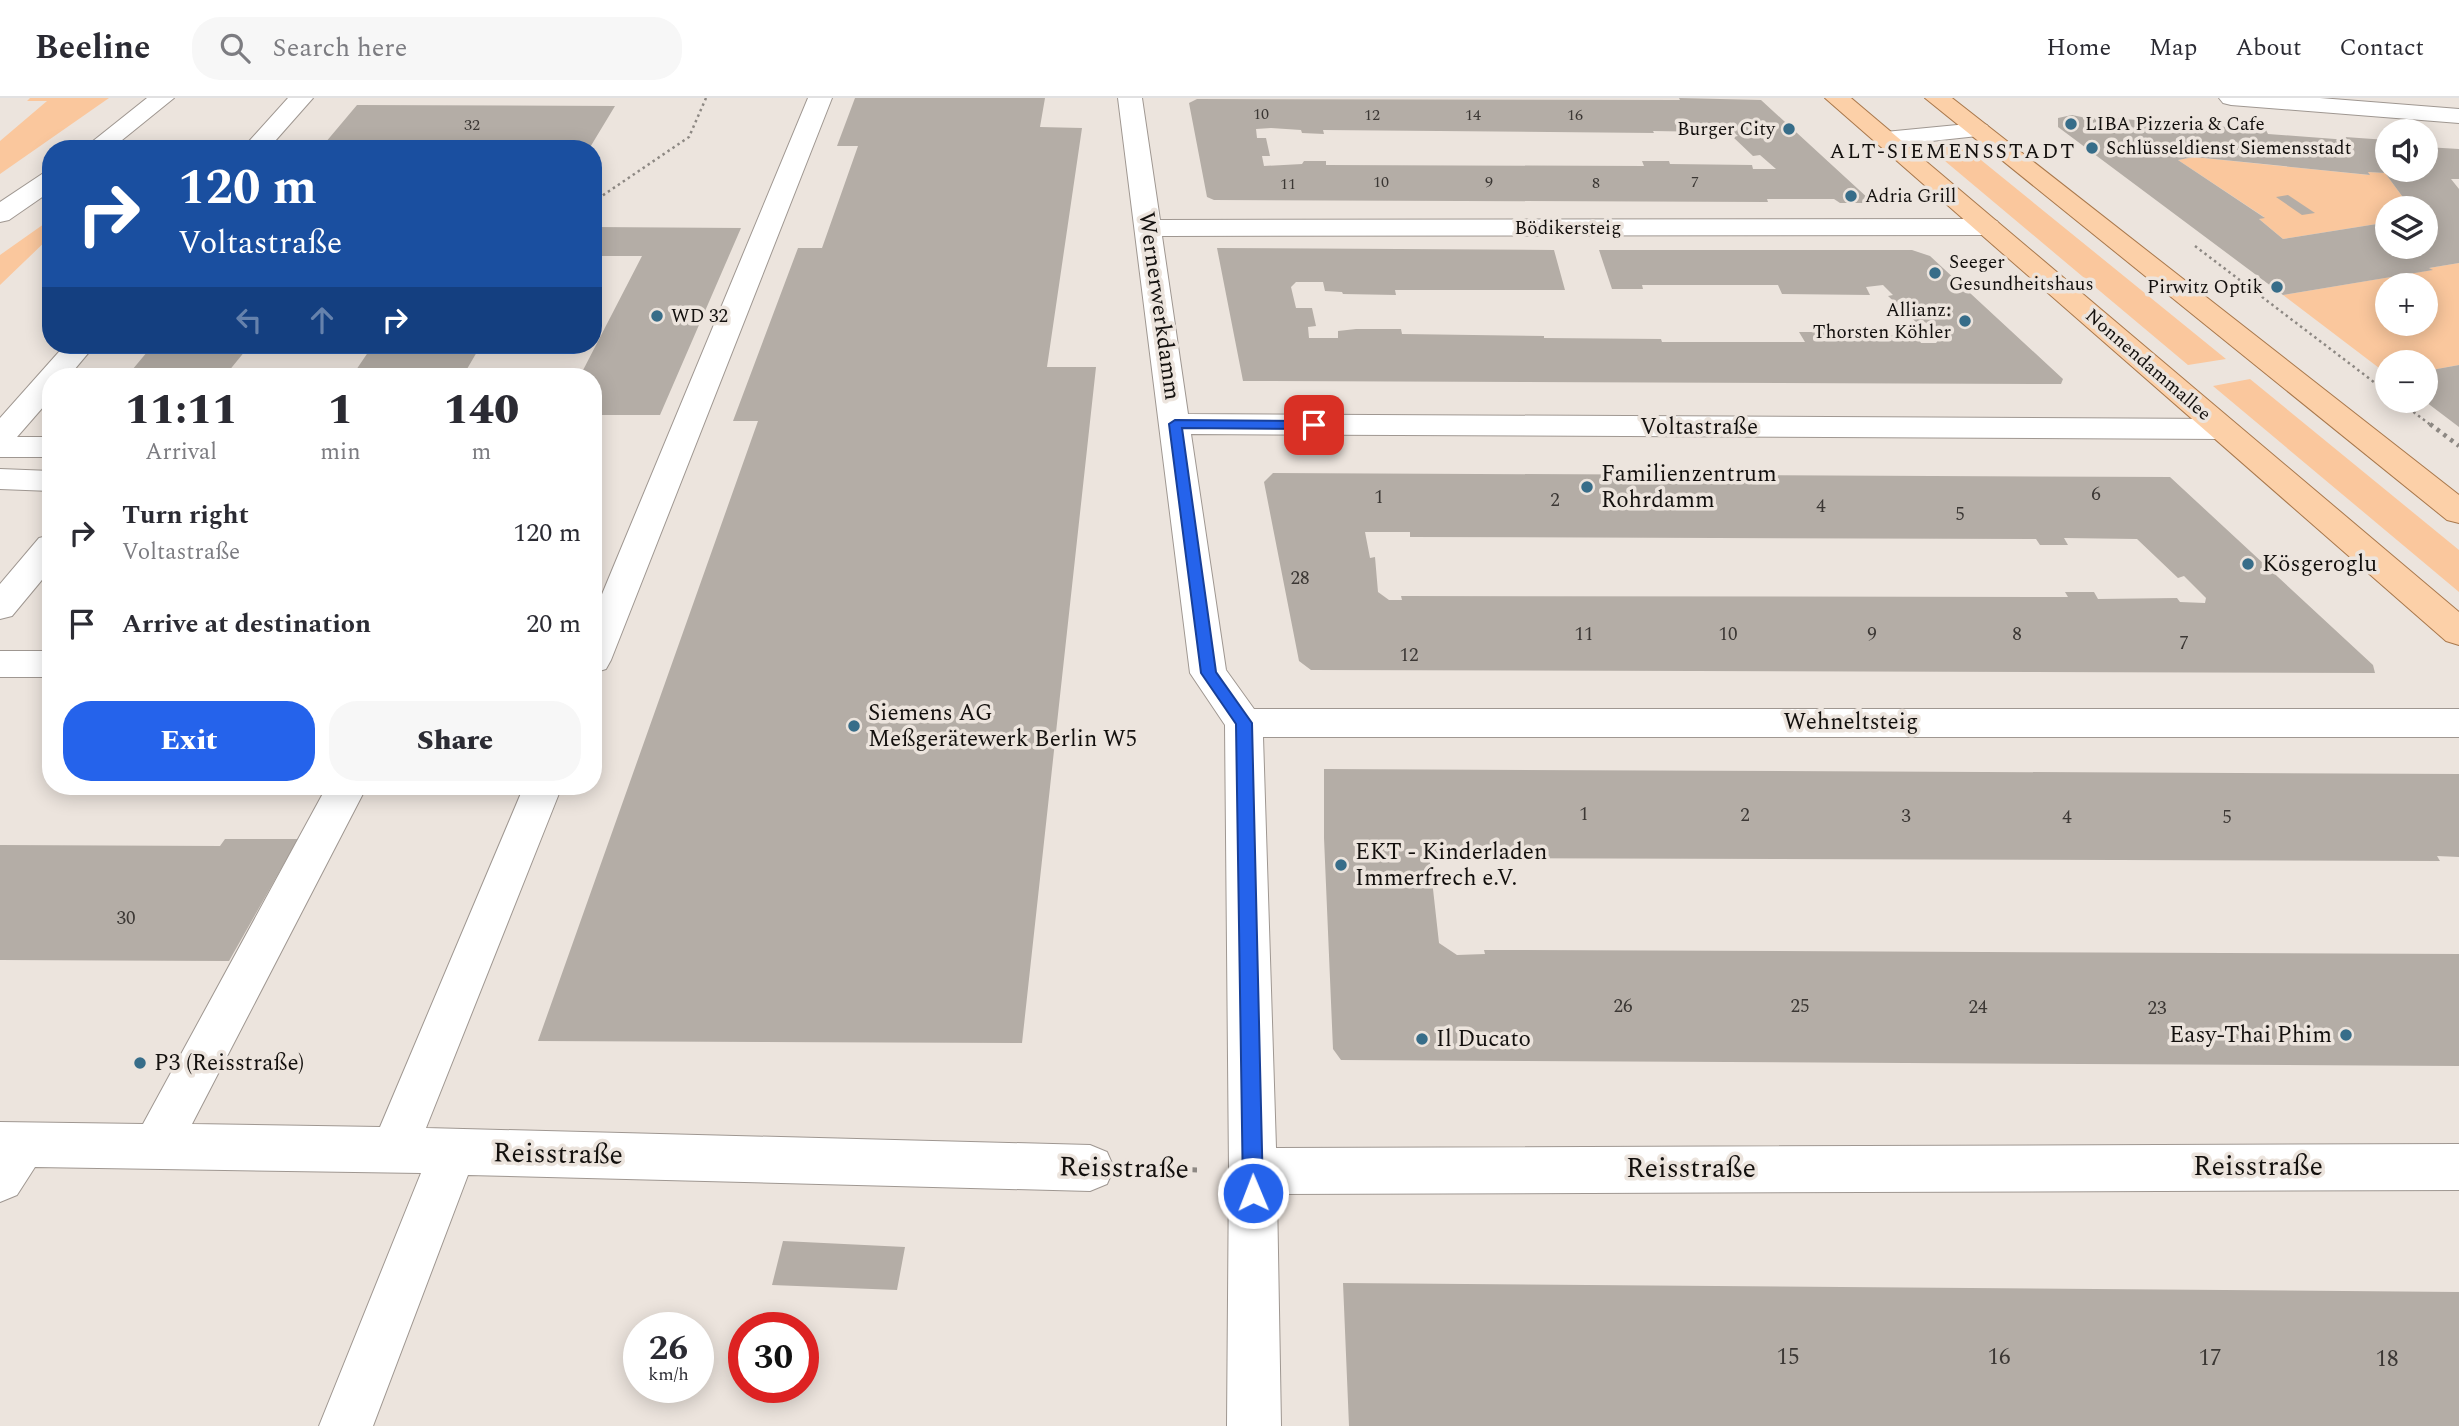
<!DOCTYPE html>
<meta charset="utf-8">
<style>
:root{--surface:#fff;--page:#f7f7f7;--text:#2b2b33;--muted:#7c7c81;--line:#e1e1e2;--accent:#2563eb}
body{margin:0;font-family:Spectral,serif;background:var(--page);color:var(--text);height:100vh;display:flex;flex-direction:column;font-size:26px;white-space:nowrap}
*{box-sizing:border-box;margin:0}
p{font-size:23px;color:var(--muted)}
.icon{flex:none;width:38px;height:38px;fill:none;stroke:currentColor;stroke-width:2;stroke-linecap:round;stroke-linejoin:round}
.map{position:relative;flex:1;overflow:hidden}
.details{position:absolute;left:42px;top:270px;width:560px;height:427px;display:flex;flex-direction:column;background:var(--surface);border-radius:28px;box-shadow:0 4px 18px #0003}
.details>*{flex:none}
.hud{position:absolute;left:42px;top:42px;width:560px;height:214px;border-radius:28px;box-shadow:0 4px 18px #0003;background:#1a4fa0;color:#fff;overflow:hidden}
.buttons{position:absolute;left:2375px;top:21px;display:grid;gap:14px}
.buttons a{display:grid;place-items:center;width:63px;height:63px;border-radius:50%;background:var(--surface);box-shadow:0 4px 18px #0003;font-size:35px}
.speed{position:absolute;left:623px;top:1214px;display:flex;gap:14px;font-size:35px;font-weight:700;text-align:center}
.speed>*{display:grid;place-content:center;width:91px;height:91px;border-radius:50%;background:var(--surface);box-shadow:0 4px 18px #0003;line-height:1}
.speed small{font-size:18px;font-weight:400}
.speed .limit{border:10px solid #d22;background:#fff;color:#111}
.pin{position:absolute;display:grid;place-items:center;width:60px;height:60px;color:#fff;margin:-30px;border-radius:14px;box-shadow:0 4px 10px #0006}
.me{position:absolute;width:77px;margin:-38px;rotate:359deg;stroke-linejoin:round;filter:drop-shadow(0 0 5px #0008)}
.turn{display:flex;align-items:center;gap:24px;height:147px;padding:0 21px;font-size:32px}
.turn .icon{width:91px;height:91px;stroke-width:2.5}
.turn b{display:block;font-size:49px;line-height:60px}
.lanes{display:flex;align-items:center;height:66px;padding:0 21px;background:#0003;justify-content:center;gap:35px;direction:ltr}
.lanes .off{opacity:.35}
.eta{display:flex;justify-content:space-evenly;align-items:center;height:119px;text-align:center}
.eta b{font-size:42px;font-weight:800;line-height:49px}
.action{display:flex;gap:14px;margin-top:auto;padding:14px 21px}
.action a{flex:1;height:80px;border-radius:28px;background:var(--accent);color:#fff;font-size:28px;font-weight:800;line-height:80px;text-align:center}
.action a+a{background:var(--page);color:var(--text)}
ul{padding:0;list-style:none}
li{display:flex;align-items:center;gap:21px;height:91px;padding:0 21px}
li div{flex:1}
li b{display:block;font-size:26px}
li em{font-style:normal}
header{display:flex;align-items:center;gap:42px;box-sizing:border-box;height:98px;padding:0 35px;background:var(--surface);border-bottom:2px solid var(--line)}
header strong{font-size:33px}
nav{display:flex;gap:38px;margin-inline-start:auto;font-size:24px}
.search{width:490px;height:63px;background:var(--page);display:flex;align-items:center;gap:18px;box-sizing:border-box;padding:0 24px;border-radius:28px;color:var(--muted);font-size:26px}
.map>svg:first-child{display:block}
.green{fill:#fac79d;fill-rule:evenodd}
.building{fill:#b4ada6;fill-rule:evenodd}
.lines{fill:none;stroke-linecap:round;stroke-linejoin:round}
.minor-casing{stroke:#9f9791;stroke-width:2}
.major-casing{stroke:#a9784c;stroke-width:2}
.path-far2{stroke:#8d8883;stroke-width:2.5;stroke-dasharray:2.5 3.5;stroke-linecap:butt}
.path-far1{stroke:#8d8883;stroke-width:4.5;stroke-dasharray:3.5 5;stroke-linecap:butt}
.path{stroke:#8d8883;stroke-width:5;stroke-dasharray:4.5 6;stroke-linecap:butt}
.minor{fill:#fff;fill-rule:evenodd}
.major{fill:#fcd0a8;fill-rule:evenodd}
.route{fill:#2563eb;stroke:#184099;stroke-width:2}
.poi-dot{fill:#376d89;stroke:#ece4dd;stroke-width:2.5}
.labels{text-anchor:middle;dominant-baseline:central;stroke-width:7;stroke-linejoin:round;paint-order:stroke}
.far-number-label{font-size:16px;fill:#3b3734}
.far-poi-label{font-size:19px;fill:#13100e;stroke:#ece4dd;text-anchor:start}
.far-street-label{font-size:19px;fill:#13100e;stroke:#ece4dd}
.number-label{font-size:19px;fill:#3b3734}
.far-quarter-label{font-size:21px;letter-spacing:2px;fill:#13100e;stroke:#ece4dd}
.street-label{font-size:23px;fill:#13100e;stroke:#ece4dd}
.poi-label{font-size:23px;fill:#13100e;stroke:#ece4dd;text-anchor:start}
.near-number-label{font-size:23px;fill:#3b3734}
.near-street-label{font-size:28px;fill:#13100e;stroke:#ece4dd}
</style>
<header>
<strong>Beeline</strong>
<div class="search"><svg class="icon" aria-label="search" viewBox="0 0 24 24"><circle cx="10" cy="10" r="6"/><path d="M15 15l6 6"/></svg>Search here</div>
<nav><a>Home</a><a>Map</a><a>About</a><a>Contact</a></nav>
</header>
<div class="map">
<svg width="2459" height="1328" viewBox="0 0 2459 1328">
<rect width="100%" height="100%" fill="#ece4dd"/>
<path class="green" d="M30 0H109L0 76V43L47 3H27Z
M1940 45H1956L1965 49 2226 261 2188 267 1933 53 1934 48Z
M2194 59 2369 77 2368 74 2385 75 2405 102 2406 110H2387V128L2383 125 2283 141 2259 121 2264 119 2178 62Z
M51 121V138L0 187V157Z
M2459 165V267L2426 273V264H2387V276L2283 197 2432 172 2429 170ZM2387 187H2426V226H2387Z
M2250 281 2459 452V494L2213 288Z"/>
<path class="building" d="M855 0H1045L1040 29 1082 30 1047 269H1096L1022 945 538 943 758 323H733L798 150H822L858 48H837Z
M1679 0 1761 2 1870 102 1865 105H1840L1834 101H1767L1768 104 1214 102 1207 99 1189 5 1197 1 1680 2ZM1271 30 1301 32 1302 35 1324 36 1323 32 1654 35 1653 33 1713 34 1711 30H1729L1738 38 1733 39 1753 58 1760 57 1776 71H1753L1752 67 1670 66 1669 63H1642L1644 68 1326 67V63H1304L1302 66 1264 68 1262 58H1270L1266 40H1257L1256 31Z
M357 7 615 8 589 51H508L511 46 405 45 401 51H320Z
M2072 17 2091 21 2097 19 2266 32 2268 36 2348 42 2345 39 2387 42V72H2426V49L2459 51V81H2451L2459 91V165L2429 170 2433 172 2283 197 2058 29V20ZM2194 59 2370 77 2368 74 2385 75 2405 102 2406 110H2426V149H2387V128L2383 125 2283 141 2259 121 2265 120 2178 62Z
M2288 97 2315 115 2302 117 2276 99Z
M593 129 741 130 660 317H593V278H580L642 158H593Z
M1217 150 1554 152 1565 192H1395L1396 197 1343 196 1342 194 1325 193 1323 184H1296L1291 189 1296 210H1312L1316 228 1308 229 1309 240H1338V233L1356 231H1401L1402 236 1544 238V240L1661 241 1662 244H1805L1799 234H1851L1853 237 1917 238 1921 245H1936L1941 239 1925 224 1917 225 1888 198 1893 197 1883 187 1866 189 1870 197 1782 196 1778 187H1642L1643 191H1612L1599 152H1912L1930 158 2063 281 2061 286 1243 283Z
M153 247H250L228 274 354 275 373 247H481L467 271H555L551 278H127Z
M2459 267V329L2426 304V273Z
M1273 375 2170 379 2373 567 2375 575 1311 572 1299 563 1264 384ZM1365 434H1410V439L2036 441 2040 447H2068L2064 440 2137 441 2178 480 2184 478 2206 500 2205 505 2180 504 2177 500 2098 501 2094 494H2065L2068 499 1401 498 1402 502H1389L1378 494 1375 459 1370 460Z
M1324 671 2459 676V759L2437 758 2440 763 1472 760 1471 754 1444 755 1430 764 1439 845 1457 857 1485 856 1484 852H1526L2459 856V968L1341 962 1333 951 1324 740Z
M225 741H298L229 863 0 862V747L220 748Z
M783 1143 905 1149 897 1192 772 1187Z
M1343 1185 2459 1194V1328H1349Z"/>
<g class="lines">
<g class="minor-casing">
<path id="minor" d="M147 0H174L111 51H83Z
M288 0H313L268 51H242Z
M808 0H832L611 562 606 571 593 575V518Z
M1118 0H1142L1160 122 1988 121 1997 123 2001 129 1997 135 1988 137 1162 138 1188 316 2222 321 2233 324 2237 331 2233 338 2222 341 1191 336 1226 572 1254 611H2459V639H1263L1276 1050 2459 1046V1092L1277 1096 1281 1328H1227L1229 1073 1225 627 1190 575Z
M2219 0H2320L2459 11V25L2231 7 2223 5Z
M1978 25 1987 27 1990 32 1987 37 1885 48 1876 46 1873 41 1876 36 1885 34Z
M51 74V93L9 122 0 124V104L42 76Z
M65 247H95L69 278H51V300L17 339H51V359H0V320Z
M0 371 51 373V393L0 391Z
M51 437V471L12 518 0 521V486L39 440Z
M0 553H51V579H0Z
M327 688H367L192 1026 380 1029 524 688H562L426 1030 1090 1047 1107 1054 1114 1070 1107 1086 1090 1093 468 1077 373 1328H319L421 1075 35 1069 17 1097 0 1104V1024L143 1026Z"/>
</g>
<g class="major-casing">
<path id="major" d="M1825 0H1851L2459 514V547L2446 543Z
M1925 0H1952L2459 397V425L2447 422Z"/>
</g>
<path class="path-far2" d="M593 104 689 39 706 0
M2195 148 2387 294
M2399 303 2432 328"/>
<path class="path-far1" d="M2430 326 2459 348"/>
<path class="path" d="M1140 1071 1201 1072"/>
<use href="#minor" class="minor"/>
<use href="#major" class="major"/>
</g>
<path class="route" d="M1175 322 1314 323 1320 327 1314 331 1182 330 1216 574 1252 625 1263 1095 1260 1102 1253 1105 1246 1102 1243 1095 1236 626 1201 575 1169 326Z"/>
<g class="poi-dot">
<circle cx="2071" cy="26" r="7"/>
<circle cx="1789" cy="31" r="7"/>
<circle cx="2092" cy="50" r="7"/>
<circle cx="1851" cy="98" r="7"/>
<circle cx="1935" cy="175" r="7"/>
<circle cx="2277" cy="189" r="7"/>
<circle cx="657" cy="218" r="7"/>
<circle cx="1965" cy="223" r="7"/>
<circle cx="1587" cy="389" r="7"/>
<circle cx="2248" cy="466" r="7"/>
<circle cx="854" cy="628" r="7"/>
<circle cx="1341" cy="767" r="7"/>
<circle cx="2346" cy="937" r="7"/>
<circle cx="1422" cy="941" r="7"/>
<circle cx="140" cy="965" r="7"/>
</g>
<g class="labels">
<g class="far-number-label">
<text x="1261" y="16">10</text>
<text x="1372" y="17">12</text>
<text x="1473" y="17">14</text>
<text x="1575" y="17">16</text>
<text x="472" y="27">32</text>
<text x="1381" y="84">10</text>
<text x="1489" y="84">9</text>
<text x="1695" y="84">7</text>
<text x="1596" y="85">8</text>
<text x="1288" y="86">11</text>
</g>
<g class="far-poi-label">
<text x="2085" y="26">LIBA Pizzeria &amp; Cafe</text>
<text x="1775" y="31" text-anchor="end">Burger City</text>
<text x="2106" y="50">Schlüsseldienst Siemensstadt</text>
<text x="1865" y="98">Adria Grill</text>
<text x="1949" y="164">Seeger<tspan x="1949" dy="22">Gesundheitshaus</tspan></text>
<text x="2263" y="189" text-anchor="end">Pirwitz Optik</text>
<text x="1951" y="212" text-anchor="end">Allianz:<tspan x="1951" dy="22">Thorsten Köhler</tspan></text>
<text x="671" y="218">WD 32</text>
</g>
<g class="far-street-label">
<text x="1568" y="130">Bödikersteig</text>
<text transform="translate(2148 267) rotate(41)">Nonnendammallee</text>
</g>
<g class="number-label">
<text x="2096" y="396">6</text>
<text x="1379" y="399">1</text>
<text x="1555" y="402">2</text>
<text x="1821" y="408">4</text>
<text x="1960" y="416">5</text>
<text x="1300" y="480">28</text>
<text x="1584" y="536">11</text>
<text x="1728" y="536">10</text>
<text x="1872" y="536">9</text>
<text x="2017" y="536">8</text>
<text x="2184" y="545">7</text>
<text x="1409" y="557">12</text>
<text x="1584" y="716">1</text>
<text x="1745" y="717">2</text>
<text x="1906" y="718">3</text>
<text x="2067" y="719">4</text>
<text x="2227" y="719">5</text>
<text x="126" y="820">30</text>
<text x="1623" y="908">26</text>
<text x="1800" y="908">25</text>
<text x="1978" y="909">24</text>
<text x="2157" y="910">23</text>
</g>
<g class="far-quarter-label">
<text x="1953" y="54">ALT-SIEMENSSTADT</text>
</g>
<g class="street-label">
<text transform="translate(1159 208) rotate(82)">Wernerwerkdamm</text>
<text x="1699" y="329">Voltastraße</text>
<text x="1851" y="624">Wehneltsteig</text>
</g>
<g class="poi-label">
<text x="1601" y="376">Familienzentrum<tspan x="1601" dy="26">Rohrdamm</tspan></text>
<text x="2262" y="466">Kösgeroglu</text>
<text x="868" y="615">Siemens AG<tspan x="868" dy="26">Meßgerätewerk Berlin W5</tspan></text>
<text x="1355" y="754">EKT - Kinderladen<tspan x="1355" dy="26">Immerfrech e.V.</tspan></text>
<text x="2332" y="937" text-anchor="end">Easy-Thai Phim</text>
<text x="1436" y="941">Il Ducato</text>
<text x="154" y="965">P3 (Reisstraße)</text>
</g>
<g class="near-number-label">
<text x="1788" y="1259">15</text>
<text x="1999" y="1259">16</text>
<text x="2210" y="1260">17</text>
<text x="2387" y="1261">18</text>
</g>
<g class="near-street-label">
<text transform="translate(558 1056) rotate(1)">Reisstraße</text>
<text x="2258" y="1068">Reisstraße</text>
<text transform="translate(1124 1070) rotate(1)">Reisstraße</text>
<text x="1691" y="1070">Reisstraße</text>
</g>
</g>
</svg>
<div class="buttons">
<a><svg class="icon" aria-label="sound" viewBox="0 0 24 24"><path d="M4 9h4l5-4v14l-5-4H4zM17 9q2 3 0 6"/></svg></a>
<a><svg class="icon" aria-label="layers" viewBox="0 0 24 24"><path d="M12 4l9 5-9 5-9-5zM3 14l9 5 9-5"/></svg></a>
<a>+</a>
<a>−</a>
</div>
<div class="speed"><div>26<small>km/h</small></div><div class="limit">30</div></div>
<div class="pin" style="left:1314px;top:327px;background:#d93025"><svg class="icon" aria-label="arrive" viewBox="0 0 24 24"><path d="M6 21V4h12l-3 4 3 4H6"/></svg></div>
<svg class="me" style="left:1253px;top:1095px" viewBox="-20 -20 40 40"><circle r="17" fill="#2563eb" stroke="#fff" stroke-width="3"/><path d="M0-11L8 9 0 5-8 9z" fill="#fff"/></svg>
<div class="hud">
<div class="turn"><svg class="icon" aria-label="right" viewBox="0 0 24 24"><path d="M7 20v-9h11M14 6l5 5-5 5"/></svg><div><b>120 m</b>Voltastraße</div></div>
<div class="lanes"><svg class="icon off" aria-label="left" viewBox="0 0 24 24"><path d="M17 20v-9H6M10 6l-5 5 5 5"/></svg><svg class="icon off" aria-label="ahead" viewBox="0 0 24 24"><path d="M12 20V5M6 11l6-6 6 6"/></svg><svg class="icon" aria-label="right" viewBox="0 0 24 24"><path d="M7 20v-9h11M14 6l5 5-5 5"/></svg></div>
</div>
<section class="details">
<div class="eta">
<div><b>11:11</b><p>Arrival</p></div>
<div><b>1</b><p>min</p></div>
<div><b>140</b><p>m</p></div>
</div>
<ul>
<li><svg class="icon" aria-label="right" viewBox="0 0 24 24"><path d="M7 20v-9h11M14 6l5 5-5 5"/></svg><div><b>Turn right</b><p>Voltastraße</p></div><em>120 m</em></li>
<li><svg class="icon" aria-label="arrive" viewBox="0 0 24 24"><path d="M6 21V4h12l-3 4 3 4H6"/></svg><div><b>Arrive at destination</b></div><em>20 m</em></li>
</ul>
<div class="action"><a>Exit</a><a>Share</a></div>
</section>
</div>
